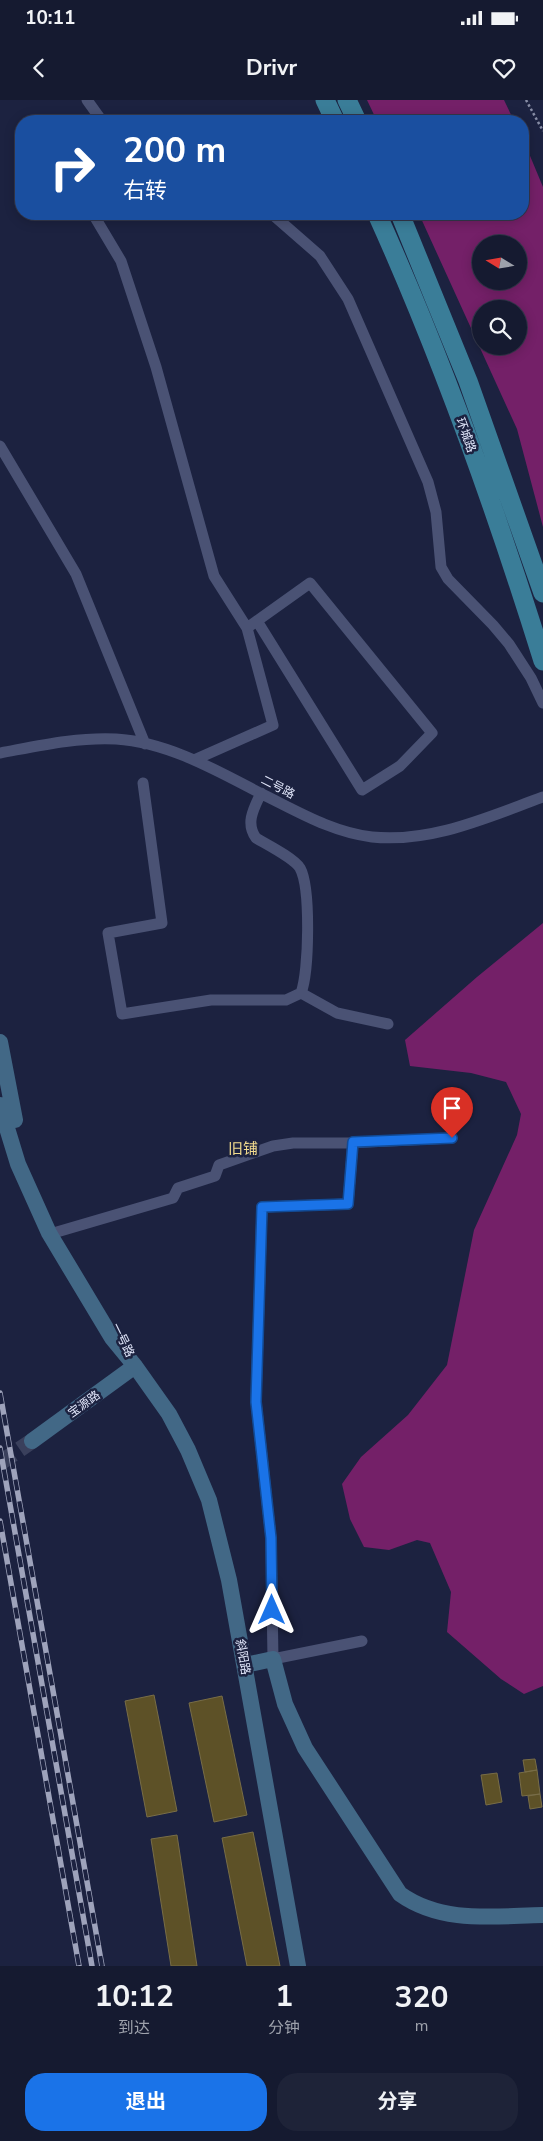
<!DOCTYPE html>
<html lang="zh">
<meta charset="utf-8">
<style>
:root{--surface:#151a30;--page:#1e2338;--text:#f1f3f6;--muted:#9da1ab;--line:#34384c;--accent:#1a73e8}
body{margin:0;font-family:"Nunito Sans","Noto Sans SC",sans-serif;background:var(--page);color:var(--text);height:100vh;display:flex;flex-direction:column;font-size:19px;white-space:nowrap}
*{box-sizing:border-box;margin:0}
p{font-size:16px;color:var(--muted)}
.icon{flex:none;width:28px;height:28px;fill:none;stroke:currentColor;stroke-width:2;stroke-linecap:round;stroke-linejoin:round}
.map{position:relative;height:1866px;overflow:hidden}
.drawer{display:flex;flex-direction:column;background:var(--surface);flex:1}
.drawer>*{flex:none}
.banner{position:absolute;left:15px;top:15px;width:514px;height:105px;border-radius:20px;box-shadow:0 2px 12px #0003,0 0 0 1px var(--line);background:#1a4fa0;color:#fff;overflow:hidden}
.needle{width:32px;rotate:281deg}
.buttons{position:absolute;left:472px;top:135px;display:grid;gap:10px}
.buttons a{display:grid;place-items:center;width:55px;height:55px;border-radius:50%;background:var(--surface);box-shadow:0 2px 12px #0003,0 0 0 1px var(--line);font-size:25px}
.pin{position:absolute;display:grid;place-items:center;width:42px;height:42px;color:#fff;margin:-51px -21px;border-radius:50% 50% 50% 0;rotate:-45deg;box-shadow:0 0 5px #0007}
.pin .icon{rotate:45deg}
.me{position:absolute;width:55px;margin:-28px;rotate:0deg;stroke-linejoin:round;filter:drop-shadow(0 0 4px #0008)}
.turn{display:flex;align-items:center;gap:18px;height:105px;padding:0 25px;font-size:22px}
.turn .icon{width:65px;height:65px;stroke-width:2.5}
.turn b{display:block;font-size:35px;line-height:42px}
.eta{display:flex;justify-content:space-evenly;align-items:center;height:85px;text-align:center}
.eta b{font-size:30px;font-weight:700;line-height:35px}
.action{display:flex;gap:10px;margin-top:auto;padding:10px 25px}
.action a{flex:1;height:58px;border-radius:20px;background:var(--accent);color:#fff;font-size:20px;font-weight:700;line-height:58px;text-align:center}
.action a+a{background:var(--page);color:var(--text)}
.status{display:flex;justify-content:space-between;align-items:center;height:35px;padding:0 25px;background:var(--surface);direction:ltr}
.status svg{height:14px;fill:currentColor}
header{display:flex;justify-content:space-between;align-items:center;height:65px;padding:0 25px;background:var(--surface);font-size:22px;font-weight:700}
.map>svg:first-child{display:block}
.green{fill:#742068;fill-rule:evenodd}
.building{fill:#5d5127;stroke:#786d47}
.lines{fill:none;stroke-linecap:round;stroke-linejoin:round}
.secondary-tunnel{stroke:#3a405c;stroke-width:16;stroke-dasharray:16 8;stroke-linecap:butt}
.path{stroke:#878da5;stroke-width:2.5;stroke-dasharray:2.5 2.5;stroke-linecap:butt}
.street{stroke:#4a5274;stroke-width:11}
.secondary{stroke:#426886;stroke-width:16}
.primary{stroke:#3a7d98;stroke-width:19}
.rail-casing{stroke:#9ea3bb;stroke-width:5.5}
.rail{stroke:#1c2240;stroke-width:4;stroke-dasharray:11;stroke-linecap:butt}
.route-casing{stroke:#114b97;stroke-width:12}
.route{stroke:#1a73e8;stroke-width:9}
.labels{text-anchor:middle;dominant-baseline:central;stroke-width:5;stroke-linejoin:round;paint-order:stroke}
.street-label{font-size:12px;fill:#e3e8fc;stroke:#1c2240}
.quarter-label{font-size:15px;fill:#f2db8e;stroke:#1c2240}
</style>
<div class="status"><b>10:11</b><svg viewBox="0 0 49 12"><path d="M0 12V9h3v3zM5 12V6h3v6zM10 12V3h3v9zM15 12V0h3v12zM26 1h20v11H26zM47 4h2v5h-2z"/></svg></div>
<header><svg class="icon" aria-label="back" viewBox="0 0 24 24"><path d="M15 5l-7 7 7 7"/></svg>Drivr<svg class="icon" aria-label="heart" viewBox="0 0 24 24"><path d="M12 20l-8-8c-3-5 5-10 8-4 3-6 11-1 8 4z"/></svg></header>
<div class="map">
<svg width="543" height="1866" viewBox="0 0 543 1866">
<rect width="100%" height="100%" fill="#1c2240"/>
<path class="green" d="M367 0H504L514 21H377Z
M523 39 543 87V427L517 329 419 114H522ZM481 144H519V181H481ZM481 209H519V246H481Z
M543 823V1586L524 1594 501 1579 447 1532 451 1492 430 1443 417 1440 389 1450 364 1447 350 1419 342 1384 361 1357 408 1315 447 1265 474 1130 517 1035 521 1014 506 982 471 973 410 966 405 940 477 877Z"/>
<path class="building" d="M154 1595 177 1711 147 1717 125 1601Z
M222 1596 247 1715 214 1722 189 1603Z
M535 1659 537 1670 525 1672 523 1660Z
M537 1670 540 1694 522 1696 519 1673Z
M497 1673 502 1702 486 1705 481 1675Z
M540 1694 542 1707 530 1709 528 1696Z
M253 1732 280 1866H247L222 1738Z
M177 1735 197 1866H171L151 1739Z"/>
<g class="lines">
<path class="secondary-tunnel" d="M0 1363 32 1341"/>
<path class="path" d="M526 0 543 31"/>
<path class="street" d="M87 0 102 21
M93 114 121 161 156 267 214 476 247 528
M272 114 320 156 348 199 428 382 436 412 441 467 448 479 493 525 509 544 531 578 543 603
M0 346 76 474 145 644
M0 653C38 646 77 637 116 639 167 642 216 670 260 693 297 711 331 732 372 737 432 743 488 717 543 697
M194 660 273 625 247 528 310 483 432 633 400 666 362 690 257 521
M143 683 162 823 108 833 122 914 211 900H286L301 893C309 872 311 788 300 768 294 758 266 744 256 738 245 723 254 708 261 693
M301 893 337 913 388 924
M353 1042 348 1104 262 1107 256 1301 271 1438 273 1559 362 1541
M50 1134 173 1098 178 1088 215 1076 219 1065 273 1046 293 1043H347L452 1038"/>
<path class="secondary" d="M0 942 15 1020
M0 1005 18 1064 49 1133 112 1238 135 1266 169 1314 188 1350 209 1400 229 1480 298 1866
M32 1341 135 1266
M245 1565 273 1559 285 1604 305 1648 400 1794C442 1824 494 1816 543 1815"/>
<path class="primary" d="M325 0 335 21
M347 0 357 21
M377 114C442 258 496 410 543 561
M400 114 468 281 543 493"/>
<g class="rail-casing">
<path id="rail" d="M0 1293 102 1866
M0 1348 92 1866
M0 1421 79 1866"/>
</g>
<use href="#rail" class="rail"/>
</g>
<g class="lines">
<g class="route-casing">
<path id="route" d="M272 1510 271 1438 256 1302 262 1107 348 1104 353 1042 452 1038"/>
</g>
<use href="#route" class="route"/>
</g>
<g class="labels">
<g class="street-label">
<text transform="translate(466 335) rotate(70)">环城路</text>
<text transform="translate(278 687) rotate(27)">二号路</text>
<text transform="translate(123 1240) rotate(64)">一号路</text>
<text transform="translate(84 1304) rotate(-36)">宝源路</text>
<text transform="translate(243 1557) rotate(80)">斜阳路</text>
</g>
<g class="quarter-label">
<text x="243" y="1049">旧铺</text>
</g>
</g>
</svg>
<div class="buttons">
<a><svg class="needle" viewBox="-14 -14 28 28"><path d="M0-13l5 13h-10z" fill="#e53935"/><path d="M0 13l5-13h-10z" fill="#9da1ab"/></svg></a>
<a><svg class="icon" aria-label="search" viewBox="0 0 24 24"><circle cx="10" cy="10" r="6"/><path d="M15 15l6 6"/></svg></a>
</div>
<div class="pin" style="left:452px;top:1038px;background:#d93025"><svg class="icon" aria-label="arrive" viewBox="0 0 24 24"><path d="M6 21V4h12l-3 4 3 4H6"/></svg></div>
<svg class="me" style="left:272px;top:1510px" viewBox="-20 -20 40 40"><path d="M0-17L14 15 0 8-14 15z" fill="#1a73e8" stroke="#fff" stroke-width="4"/></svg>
<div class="banner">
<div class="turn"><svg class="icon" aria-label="right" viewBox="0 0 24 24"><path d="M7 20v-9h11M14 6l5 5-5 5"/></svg><div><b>200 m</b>右转</div></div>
</div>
</div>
<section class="drawer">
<div class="eta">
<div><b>10:12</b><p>到达</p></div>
<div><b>1</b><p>分钟</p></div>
<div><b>320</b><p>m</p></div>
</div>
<div class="action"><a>退出</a><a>分享</a></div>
</section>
